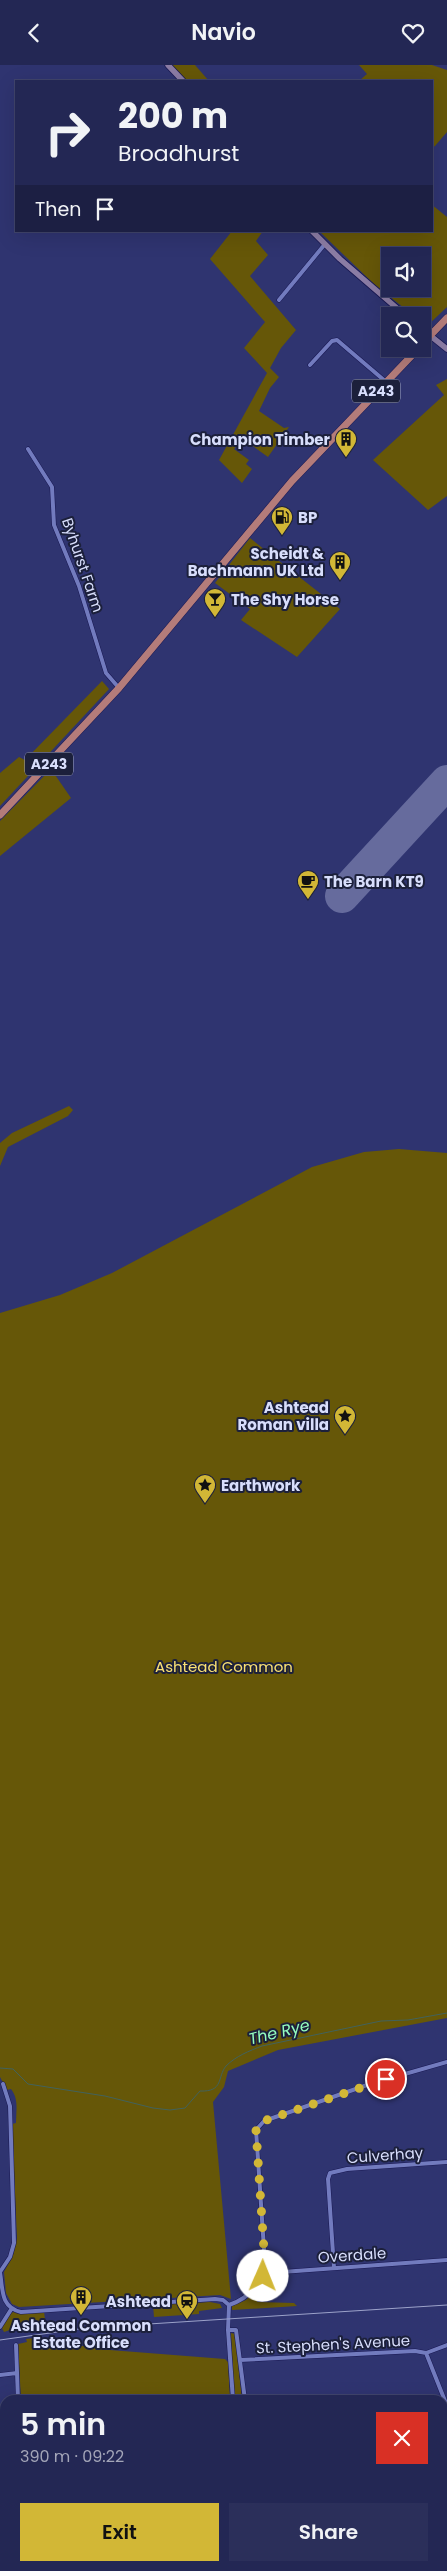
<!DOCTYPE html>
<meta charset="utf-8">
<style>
:root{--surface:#232754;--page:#2b2f5a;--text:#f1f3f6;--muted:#a3a5b8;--line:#40446b;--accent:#d2b736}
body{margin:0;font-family:Poppins,sans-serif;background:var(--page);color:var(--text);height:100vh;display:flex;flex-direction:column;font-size:19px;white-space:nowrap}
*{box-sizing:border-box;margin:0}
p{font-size:16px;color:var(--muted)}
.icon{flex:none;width:28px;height:28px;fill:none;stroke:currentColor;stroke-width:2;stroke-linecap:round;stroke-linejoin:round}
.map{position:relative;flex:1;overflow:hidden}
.sheet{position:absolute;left:0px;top:2330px;width:448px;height:176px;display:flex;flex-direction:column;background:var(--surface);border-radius:15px 15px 0 0;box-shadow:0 5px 20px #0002,0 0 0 1px var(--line)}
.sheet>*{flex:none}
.banner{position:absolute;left:15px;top:15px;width:418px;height:152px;border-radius:0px;box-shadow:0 5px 20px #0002,0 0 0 1px var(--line);background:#232754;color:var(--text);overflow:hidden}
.buttons{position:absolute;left:381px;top:182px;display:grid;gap:10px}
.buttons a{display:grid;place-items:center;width:50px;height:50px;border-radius:0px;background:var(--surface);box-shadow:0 5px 20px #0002,0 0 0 1px var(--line);font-size:25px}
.pin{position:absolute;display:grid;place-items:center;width:42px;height:42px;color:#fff;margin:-21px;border:2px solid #fff;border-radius:50%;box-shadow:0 1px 5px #0007}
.me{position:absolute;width:55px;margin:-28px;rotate:1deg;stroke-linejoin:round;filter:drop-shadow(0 0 4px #0008)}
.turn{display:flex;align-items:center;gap:18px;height:105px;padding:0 20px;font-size:22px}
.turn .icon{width:65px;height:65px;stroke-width:2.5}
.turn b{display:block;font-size:35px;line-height:42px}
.then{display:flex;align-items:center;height:48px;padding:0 20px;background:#0003;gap:10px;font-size:19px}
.round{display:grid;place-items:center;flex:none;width:52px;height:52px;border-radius:0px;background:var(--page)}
.headline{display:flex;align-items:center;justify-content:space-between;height:85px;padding:0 20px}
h1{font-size:30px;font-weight:600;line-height:38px}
.cta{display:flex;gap:10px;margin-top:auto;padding:10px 20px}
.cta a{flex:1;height:58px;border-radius:0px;background:var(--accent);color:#111;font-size:20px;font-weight:600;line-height:58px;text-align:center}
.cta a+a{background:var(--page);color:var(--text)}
header{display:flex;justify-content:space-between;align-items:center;height:65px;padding:0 20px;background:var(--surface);font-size:22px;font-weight:600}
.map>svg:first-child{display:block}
.green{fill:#665708;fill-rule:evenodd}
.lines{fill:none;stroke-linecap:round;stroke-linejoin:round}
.stream{stroke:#42625c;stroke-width:1}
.runway{stroke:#666b9d;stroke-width:34}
.minor-casing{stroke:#191852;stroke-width:5}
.tertiary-casing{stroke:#191852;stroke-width:6}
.secondary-casing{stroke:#191852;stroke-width:7}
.trunk-casing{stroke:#191852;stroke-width:8}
.minor{stroke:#727bbe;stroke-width:4}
.tertiary{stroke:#727bbe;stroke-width:5}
.secondary{stroke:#8b7ca4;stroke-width:5.5}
.trunk{stroke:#b47c7a;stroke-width:7}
.rail{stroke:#9ca2ca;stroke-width:1}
.route{stroke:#d2b736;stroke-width:9;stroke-dasharray:0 16.2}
.labels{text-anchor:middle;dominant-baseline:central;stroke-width:4;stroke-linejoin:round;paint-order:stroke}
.shield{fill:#1c203b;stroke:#a0a5c2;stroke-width:1}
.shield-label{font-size:14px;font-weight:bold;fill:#d8defc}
.poi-label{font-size:15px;font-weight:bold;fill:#d8defc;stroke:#1c203b;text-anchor:end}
.street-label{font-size:15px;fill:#d8defc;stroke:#1c203b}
.park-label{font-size:15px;fill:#f9e073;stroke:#1c203b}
.water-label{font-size:16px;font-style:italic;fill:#94fdbf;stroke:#1c203b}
</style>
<header><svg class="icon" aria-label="back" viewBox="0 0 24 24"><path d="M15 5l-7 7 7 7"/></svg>Navio<svg class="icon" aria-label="heart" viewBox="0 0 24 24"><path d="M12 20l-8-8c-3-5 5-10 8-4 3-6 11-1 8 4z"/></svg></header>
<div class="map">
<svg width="447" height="2506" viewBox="0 0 447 2506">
<rect width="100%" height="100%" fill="#2f3470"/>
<path class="green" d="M171 0H195L209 16H185Z
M359 0H432L447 5V67L435 81 431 83V16H359L367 9Z
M431 139 447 152V242L428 260 423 258 422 251H414L374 219 319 166H431ZM422 191V224H390V191Z
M232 166H263L256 176 268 190 250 211 296 265 281 283 270 303 279 312 270 323 259 346 284 363 289 362 268 392 243 374 234 384 249 395 246 399 252 404 242 418 219 395 267 308 244 283 265 257 210 194Z
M447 314V431L428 445 373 395 444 330 436 320Z
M250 473 340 544 297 592 241 555 250 544 215 518Z
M102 616 109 624 0 741V708L19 692 25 695Z
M51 704 71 733 0 791V756Z
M69 1041 73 1045 68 1051 8 1082 0 1101V1078L12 1068Z
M399 1084 447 1088V1953L278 1985 228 2006 224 2022 213 2037 231 2234 220 2230 19 2242 12 2239 6 2228 4 2207 13 2190 17 2173 12 2059 16 2058C16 2046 19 2034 11 2024L7 2025 0 2012V1248L60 1230 112 1208 312 1102 364 1087Z
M258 2224 260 2227 257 2237 294 2238 297 2241 232 2245V2241L246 2235Z
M210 2237 220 2239 222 2243 199 2246V2249L154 2252 153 2240Z
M16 2246 44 2247 46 2261 26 2264 25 2260 4 2267 2 2263 11 2248Z
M231 2268 235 2269 242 2335H234Z
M34 2273 35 2279 82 2281 93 2280 97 2284 225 2294 228 2297 230 2335H21L18 2279 27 2277 26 2274Z
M54 2501H126L130 2506H55Z"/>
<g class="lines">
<path class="stream" d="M0 2003 13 2004 28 2019 105 2031 153 2043 170 2045 185 2043 200 2026C224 2027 217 2012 226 2001 236 1991 249 1986 262 1981L381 1956 408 1955 447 1948"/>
<path class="runway" d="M342 831 447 717"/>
<g class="minor-casing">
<path id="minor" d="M279 235 325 179
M310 300 332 276 337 275 385 316
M28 384 52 422 54 460 79 521 106 608 119 623
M265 2199 276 2208
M334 2203 328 2114 330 2108 347 2104 447 2097
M0 2207C3 2224 0 2242 21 2247L215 2234 223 2235 229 2240
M0 2207 10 2192 14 2178 10 2041 3 2019
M261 2215 282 2207 447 2195
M229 2240C249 2233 261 2220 265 2199L256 2065 264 2056 370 2019 447 1997
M229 2240 228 2265 233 2335
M0 2262 12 2243
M228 2265H236L245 2335
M16 2280 18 2335
M426 2288 447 2341
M240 2295 415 2286 426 2288 447 2280
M0 2310 17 2308
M0 2380H5
M429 2506 442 2501"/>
</g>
<g class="tertiary-casing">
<path id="tertiary" d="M442 2345 447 2344
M0 2493 5 2490
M254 2501 255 2506"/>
</g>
<g class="secondary-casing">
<path id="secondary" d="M168 0 183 16
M312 166 340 194 406 251
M422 264 447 284"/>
</g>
<g class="trunk-casing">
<path id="trunk" d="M422 279 447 253
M0 750 119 623 292 416 418 284"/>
</g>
<use href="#minor" class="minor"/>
<use href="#tertiary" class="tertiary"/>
<use href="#secondary" class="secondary"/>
<use href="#trunk" class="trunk"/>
<path class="rail" d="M0 2275 86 2263 447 2240"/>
</g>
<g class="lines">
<path class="route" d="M263 2211 265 2200 256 2065 264 2056 386 2014"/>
</g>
<defs>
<g id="building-pin" transform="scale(1.125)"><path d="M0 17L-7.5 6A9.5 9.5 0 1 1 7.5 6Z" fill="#d2b736" stroke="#1c203b"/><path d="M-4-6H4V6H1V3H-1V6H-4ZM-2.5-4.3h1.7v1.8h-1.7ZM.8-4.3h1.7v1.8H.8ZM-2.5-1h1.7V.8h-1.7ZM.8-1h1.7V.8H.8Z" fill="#111"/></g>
<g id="fuel-pin" transform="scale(1.125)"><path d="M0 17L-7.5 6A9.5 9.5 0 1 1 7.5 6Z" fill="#d2b736" stroke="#1c203b"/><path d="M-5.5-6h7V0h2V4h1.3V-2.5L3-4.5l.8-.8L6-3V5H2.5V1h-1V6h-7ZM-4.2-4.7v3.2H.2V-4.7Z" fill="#111"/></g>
<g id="bar-pin" transform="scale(1.125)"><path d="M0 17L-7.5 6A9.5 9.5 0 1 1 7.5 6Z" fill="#d2b736" stroke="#1c203b"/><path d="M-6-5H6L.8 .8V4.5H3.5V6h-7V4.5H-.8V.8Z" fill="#111"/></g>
<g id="cafe-pin" transform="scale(1.125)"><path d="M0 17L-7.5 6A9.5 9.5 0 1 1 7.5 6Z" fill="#d2b736" stroke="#1c203b"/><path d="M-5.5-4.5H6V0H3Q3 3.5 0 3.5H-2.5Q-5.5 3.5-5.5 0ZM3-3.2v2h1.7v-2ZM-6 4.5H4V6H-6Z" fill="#111"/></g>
<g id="sight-pin" transform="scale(1.125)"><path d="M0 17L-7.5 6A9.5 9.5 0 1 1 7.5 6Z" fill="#d2b736" stroke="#1c203b"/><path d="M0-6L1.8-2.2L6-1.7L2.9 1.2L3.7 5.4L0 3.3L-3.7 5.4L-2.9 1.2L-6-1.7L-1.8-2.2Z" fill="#111"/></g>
<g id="station-pin" transform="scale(1.125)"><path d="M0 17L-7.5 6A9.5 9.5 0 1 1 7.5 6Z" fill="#d2b736" stroke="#1c203b"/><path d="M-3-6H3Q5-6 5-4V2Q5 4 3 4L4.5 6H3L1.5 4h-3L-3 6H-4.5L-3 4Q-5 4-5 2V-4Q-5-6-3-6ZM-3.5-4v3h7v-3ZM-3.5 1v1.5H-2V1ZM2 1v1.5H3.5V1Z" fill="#111"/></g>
</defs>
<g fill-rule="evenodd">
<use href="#building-pin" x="346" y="374"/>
<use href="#fuel-pin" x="282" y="452"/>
<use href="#building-pin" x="340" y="497"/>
<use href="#bar-pin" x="215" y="534"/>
<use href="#cafe-pin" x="308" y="816"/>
<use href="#sight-pin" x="345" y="1351"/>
<use href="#sight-pin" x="205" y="1420"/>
<use href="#building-pin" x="81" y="2232"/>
<use href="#station-pin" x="187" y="2236"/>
</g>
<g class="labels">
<g class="shield">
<rect x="352" y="314.5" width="48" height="23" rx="4"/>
<rect x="25" y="687.5" width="48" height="23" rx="4"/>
</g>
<g class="shield-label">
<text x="376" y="326">A243</text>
<text x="49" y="699">A243</text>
</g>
<g class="poi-label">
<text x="330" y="374">Champion Timber</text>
<text x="298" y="452" text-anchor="start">BP</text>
<text x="324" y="488">Scheidt &amp;<tspan x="324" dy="17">Bachmann UK Ltd</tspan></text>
<text x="231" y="534" text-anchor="start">The Shy Horse</text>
<text x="324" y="816" text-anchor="start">The Barn KT9</text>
<text x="329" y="1342">Ashtead<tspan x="329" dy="17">Roman villa</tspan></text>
<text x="221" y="1420" text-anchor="start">Earthwork</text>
<text x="171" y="2236">Ashtead</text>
<text x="81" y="2260" text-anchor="middle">Ashtead Common<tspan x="81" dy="17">Estate Office</tspan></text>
</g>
<g class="street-label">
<text transform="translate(83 500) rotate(71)">Byhurst Farm</text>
<text transform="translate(385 2090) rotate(-4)">Culverhay</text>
<text transform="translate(352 2190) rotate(-4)">Overdale</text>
<text transform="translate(333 2279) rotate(-3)">St. Stephen's Avenue</text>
</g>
<g class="park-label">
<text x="224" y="1601">Ashtead Common</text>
</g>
<g class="water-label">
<text transform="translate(279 1967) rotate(-14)">The Rye</text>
</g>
</g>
</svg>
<div class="buttons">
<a><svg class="icon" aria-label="sound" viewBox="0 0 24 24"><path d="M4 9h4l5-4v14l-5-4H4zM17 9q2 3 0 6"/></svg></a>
<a><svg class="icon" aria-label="search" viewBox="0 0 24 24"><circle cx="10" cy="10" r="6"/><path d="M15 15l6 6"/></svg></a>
</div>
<div class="pin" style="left:386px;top:2014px;background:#d93025"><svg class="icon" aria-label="arrive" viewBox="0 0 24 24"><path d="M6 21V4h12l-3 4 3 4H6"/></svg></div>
<svg class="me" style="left:263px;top:2211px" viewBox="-20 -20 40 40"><circle r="19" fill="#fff"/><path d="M0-13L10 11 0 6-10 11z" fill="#d2b736"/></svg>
<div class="banner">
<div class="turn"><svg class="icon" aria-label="right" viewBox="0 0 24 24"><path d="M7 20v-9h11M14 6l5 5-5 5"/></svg><div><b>200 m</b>Broadhurst</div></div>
<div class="then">Then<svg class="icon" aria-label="arrive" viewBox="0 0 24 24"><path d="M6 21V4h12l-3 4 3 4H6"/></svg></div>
</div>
<section class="sheet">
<div class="headline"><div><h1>5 min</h1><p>390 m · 09:22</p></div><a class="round" style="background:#d93025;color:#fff"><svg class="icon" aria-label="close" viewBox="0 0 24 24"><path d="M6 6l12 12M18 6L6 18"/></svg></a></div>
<div class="cta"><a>Exit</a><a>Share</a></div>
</section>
</div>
